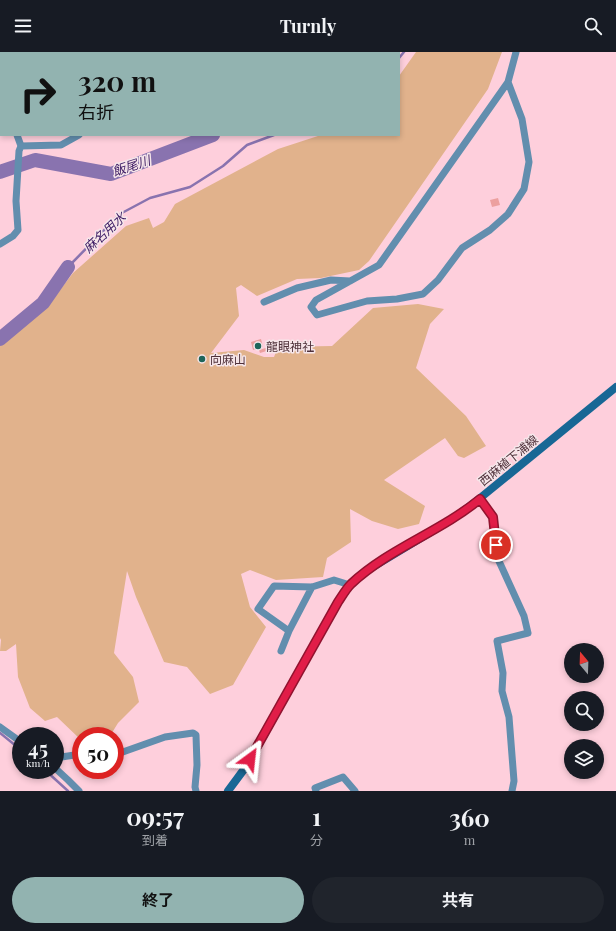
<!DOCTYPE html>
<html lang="ja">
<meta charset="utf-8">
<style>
:root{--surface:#171b24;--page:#20242c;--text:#f1f3f6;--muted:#9ea1a6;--accent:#92b3b0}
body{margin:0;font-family:"Playfair Display","Noto Sans JP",serif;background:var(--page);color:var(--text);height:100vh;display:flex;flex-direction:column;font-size:15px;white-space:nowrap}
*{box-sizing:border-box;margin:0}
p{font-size:13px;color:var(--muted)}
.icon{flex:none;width:22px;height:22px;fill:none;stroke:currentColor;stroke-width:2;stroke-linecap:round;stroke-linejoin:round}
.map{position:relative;height:739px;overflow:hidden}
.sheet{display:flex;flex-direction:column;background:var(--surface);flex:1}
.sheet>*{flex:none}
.guide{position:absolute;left:0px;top:0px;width:400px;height:84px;box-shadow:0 2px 6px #0003;background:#92b3b0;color:#111;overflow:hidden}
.needle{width:26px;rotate:341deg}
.controls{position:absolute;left:564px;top:591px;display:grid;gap:8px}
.controls a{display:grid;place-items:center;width:40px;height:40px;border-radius:50%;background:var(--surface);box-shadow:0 2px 6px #0003;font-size:20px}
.speed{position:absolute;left:12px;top:675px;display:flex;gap:8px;font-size:20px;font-weight:700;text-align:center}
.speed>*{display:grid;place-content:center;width:52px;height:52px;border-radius:50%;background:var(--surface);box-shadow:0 2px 6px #0003;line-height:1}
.speed small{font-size:10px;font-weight:400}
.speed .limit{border:6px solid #d22;background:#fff;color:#111}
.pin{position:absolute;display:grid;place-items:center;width:34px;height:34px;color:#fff;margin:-17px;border:2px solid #fff;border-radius:50%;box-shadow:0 1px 4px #0007}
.me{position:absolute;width:44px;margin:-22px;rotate:30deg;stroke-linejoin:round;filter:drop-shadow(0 0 3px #0008)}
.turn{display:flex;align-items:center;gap:14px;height:84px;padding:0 12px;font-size:18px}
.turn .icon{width:52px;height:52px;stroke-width:2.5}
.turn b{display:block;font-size:28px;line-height:34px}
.eta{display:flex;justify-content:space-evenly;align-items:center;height:68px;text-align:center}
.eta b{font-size:24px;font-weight:700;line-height:28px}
.primary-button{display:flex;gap:8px;margin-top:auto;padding:8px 12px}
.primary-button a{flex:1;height:46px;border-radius:24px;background:var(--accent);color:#111;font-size:16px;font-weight:700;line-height:46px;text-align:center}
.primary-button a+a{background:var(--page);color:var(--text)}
header{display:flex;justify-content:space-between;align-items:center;height:52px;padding:0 12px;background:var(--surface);font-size:18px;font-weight:700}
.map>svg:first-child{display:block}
.green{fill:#e1b28c}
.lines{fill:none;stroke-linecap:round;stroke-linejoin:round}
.stream{stroke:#8973af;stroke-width:2.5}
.river{stroke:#8973af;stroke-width:14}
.building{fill:#eca09f}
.minor{stroke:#628eae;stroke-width:7}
.secondary{stroke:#186795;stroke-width:8}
.route-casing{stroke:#92132f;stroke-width:10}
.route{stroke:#e11d48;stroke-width:7}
.poi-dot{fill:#1e655a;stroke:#f6e6ea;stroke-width:1.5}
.labels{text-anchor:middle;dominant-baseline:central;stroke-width:3;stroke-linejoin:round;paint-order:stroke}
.poi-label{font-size:12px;fill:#4f313a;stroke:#f6e6ea;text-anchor:start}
.street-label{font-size:12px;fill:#4f313a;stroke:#f6e6ea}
.water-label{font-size:13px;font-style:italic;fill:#3d1c64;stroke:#f6e6ea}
</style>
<header><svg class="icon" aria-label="menu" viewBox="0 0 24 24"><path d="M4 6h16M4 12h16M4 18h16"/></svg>Turnly<svg class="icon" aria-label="search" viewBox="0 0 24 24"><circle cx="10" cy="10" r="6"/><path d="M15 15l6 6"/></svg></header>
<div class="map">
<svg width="616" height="739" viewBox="0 0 616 739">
<rect width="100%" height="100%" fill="#fecfdc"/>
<path class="green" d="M416 0H502L488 37 369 209 359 218 321 226 297 227 257 244 241 233 236 236 239 264 211 301 244 298 264 305H274L278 295 332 294 373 256 418 252 444 257 430 272 416 316 466 364 486 394 464 406 458 404 445 386 384 428 425 454 419 472 398 477 372 469 350 457 351 490 327 506 323 525 276 528 250 518 241 522 250 555 266 575 233 633 210 642 187 615 164 610 136 545 127 519 114 601 133 625 139 650 118 671 110 684H81V688L57 665 45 669 30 656 18 625 16 592 6 599H0L1 588 0 586V294L50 251 73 221 126 174 149 166 153 176 164 170 175 152 278 97 321 83H399V24Z"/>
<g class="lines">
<path class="stream" d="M399 6 404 0
M68 215 120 162 150 146 190 135 223 114 247 93 274 83
M0 681 21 698
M45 718 68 739"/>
<path class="river" d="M334 1 336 0
M0 120 35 108 111 122 213 83
M0 287 43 251 68 215"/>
</g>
<path class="building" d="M498 146 500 153 492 155 490 148Z
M261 287 263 295 253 298 251 290Z
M269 295 270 298 260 301 259 298Z"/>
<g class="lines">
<path class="minor" d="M196 0V1
M136 1V0
M508 30 379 213 316 248 311 255 317 263 367 249 397 247 423 242 438 228 462 196 490 178 508 162 524 137 529 110 522 67 508 30 516 0
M0 46 1 48
M21 94 61 93 79 83
M0 192 13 184 18 178 16 149 19 99 21 94 17 83
M264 250 297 236 331 228 350 229
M480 447 493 465 498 507 524 564 528 581 497 589 503 621 502 639 509 665 514 729 512 739
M312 535 289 579 258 557 274 534 312 535 334 528 350 533
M281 599 289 579
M0 675 21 690
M115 701H120L165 685 193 681 196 683 197 713 195 735 196 739
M55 706 81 702
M55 716 68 728 79 739
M316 739 315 736 343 725 355 739"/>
<path class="secondary" d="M228 739 245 716 255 699 338 550 350 533 366 519 454 466 474 451 616 335"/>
</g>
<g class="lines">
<g class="route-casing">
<path id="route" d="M250 707 338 550C342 544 346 537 351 532 388 497 440 480 480 447L493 465 496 493"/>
</g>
<use href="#route" class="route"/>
</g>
<g class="poi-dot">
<circle cx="258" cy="294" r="4"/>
<circle cx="202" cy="307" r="4"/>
</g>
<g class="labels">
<g class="poi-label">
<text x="266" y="294">龍眼神社</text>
<text x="210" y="307">向麻山</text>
</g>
<g class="street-label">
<text transform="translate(508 408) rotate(-39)">西麻植下浦線</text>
</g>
<g class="water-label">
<text transform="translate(131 113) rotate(-18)">飯尾川</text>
<text transform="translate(104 180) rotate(-43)">麻名用水</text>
</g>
</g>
</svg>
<div class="controls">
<a><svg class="needle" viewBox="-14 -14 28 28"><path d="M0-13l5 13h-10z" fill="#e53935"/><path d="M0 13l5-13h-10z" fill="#9ea1a6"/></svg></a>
<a><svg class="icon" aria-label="search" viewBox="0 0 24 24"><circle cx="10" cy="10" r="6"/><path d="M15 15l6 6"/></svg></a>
<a><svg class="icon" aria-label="layers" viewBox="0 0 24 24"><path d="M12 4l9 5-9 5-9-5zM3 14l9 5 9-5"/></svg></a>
</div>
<div class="speed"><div>45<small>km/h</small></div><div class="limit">50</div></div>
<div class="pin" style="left:496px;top:493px;background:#d93025"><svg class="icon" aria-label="arrive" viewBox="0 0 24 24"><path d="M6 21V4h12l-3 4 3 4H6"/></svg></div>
<svg class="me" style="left:250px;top:707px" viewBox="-20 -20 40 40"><path d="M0-17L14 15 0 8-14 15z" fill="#e11d48" stroke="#fff" stroke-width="4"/></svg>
<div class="guide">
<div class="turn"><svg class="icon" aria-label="right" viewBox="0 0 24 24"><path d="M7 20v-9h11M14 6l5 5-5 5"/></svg><div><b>320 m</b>右折</div></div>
</div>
</div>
<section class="sheet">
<div class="eta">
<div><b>09:57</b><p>到着</p></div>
<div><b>1</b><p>分</p></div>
<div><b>360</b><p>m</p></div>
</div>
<div class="primary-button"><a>終了</a><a>共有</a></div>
</section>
